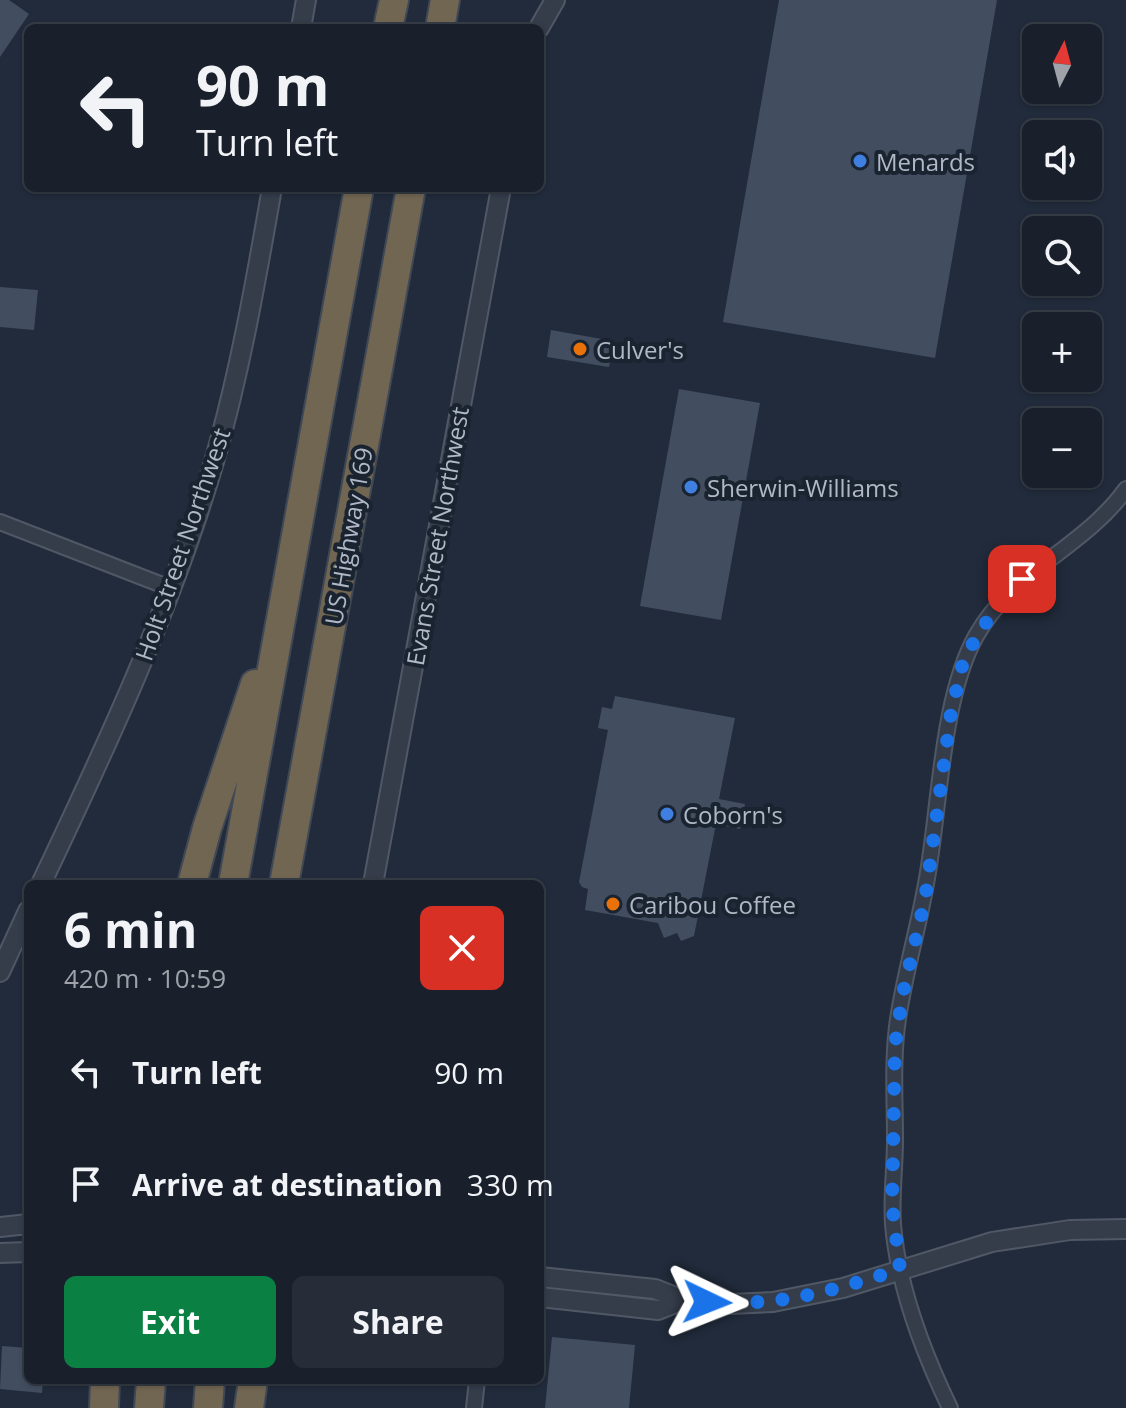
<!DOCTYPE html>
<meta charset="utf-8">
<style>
:root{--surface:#19202c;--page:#262d38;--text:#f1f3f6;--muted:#9fa3a9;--line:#373e48;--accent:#0b8043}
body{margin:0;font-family:"Open Sans",sans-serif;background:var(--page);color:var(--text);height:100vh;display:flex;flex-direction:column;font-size:30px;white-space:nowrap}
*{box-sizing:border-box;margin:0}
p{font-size:26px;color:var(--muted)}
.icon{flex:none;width:44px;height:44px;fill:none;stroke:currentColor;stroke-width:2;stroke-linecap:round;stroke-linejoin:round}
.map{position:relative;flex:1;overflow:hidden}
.drawer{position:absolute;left:24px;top:880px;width:520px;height:504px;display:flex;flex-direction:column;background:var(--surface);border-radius:12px;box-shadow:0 2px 6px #0004,0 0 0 2px var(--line)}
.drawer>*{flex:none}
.hud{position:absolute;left:24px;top:24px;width:520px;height:168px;border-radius:12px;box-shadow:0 2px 6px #0004,0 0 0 2px var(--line);background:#19202c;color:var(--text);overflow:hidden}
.needle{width:52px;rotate:6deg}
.buttons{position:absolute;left:1022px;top:24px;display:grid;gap:16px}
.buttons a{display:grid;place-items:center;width:80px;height:80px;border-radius:12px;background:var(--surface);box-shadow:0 2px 6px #0004,0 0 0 2px var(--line);font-size:40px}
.pin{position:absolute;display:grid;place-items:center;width:68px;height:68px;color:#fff;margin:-34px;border-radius:16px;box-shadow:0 4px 12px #0006}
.me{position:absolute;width:88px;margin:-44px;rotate:92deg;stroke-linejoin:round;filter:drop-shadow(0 0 6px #0008)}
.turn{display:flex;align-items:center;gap:28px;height:168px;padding:0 40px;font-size:36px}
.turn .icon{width:104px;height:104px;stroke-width:2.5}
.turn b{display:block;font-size:56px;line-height:68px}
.round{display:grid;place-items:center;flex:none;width:84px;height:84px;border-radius:12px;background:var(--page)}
.overview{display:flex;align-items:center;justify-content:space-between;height:136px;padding:0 40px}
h1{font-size:48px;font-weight:700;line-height:60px}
.action{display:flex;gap:16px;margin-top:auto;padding:16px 40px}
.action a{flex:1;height:92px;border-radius:12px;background:var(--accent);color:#fff;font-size:32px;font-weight:700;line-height:92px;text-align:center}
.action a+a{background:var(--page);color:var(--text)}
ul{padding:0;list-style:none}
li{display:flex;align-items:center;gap:24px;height:112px;padding:0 40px}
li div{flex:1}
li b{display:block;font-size:30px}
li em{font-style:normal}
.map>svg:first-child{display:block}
.building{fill:#424e60}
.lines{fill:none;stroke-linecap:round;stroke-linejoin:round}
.minor-casing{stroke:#505866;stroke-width:18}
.tertiary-casing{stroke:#505866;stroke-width:22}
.motorway-casing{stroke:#404856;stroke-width:32}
.minor{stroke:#353d4b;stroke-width:14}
.tertiary{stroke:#353d4b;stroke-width:18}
.motorway{stroke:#716652;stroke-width:28}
.route{stroke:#1a73e8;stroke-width:14;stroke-dasharray:0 25.2}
.shop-dot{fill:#3f7fe0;stroke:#1a2330;stroke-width:3}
.food-dot{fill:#e8710a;stroke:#1a2330;stroke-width:3}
.labels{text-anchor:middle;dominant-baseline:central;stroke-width:8;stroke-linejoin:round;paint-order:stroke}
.poi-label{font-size:24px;fill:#b0b8c7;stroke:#1a2330;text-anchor:start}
.street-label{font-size:24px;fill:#b0b8c7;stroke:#1a2330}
</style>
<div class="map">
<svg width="1126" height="1408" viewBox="0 0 1126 1408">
<rect width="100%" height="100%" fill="#212b3b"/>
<path class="building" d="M0 0H9L29 14 0 57Z
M779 0H997L935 358 723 322Z
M0 287 38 290 34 330 0 327Z
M551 330 613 341 609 367 547 357Z
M679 389 760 403 721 620 640 606Z
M615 696 735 718 719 799 745 804 740 829 716 824 694 936 681 941 677 933 664 938 658 923 585 910 588 889 582 887 579 882 608 730 598 728 602 707 612 709Z
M552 1337 635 1345 629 1408H545Z
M2 1346 28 1348V1380H43L42 1393 0 1389Z"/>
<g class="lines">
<g class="minor-casing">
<path id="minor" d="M0 522 170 588
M474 1408 477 1380
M950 1408C923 1352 898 1287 893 1224 891 1196 895 1168 895 1140 895 1099 892 1059 898 1019 906 965 923 913 930 859 940 793 944 693 976 636 1012 571 1085 547 1126 489"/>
</g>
<g class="tertiary-casing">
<path id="tertiary" d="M301 28 306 0
M539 28 555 0
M41 884C106 747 171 608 214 462 240 372 256 280 272 188
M373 884 501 188
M0 972 28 911
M0 1227 28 1224
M0 1253 28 1252
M540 1277 655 1289 683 1300 730 1304 773 1302 843 1288 992 1242 1070 1230 1126 1229
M540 1297 658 1310 683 1300"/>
</g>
<g class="motorway-casing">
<path id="motorway" d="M388 28 394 0
M440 28 445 0
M192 884 207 828 255 684
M233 884 359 188
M284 884 411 188
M104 1408 105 1380
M149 1408 151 1380
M208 1408 210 1380
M249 1408 253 1380"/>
</g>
<use href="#minor" class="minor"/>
<use href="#tertiary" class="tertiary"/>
<use href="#motorway" class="motorway"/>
</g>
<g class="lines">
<path class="route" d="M707 1302C778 1307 833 1291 900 1269L892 1204 895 1045 903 993 925 900 951 713 964 658 989 618 1022 579"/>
</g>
<g class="shop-dot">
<circle cx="860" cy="161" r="8"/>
<circle cx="691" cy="487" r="8"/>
<circle cx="667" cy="814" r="8"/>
</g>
<g class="food-dot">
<circle cx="580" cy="349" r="8"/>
<circle cx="613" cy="904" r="8"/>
</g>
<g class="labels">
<g class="poi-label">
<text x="876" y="161">Menards</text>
<text x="596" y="349">Culver's</text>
<text x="707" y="487">Sherwin-Williams</text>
<text x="683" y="814">Coborn's</text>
<text x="629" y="904">Caribou Coffee</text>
</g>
<g class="street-label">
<text transform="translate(348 536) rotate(-80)">US Highway 169</text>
<text transform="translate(437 536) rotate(-80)">Evans Street Northwest</text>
<text transform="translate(182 544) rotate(-71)">Holt Street Northwest</text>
</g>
</g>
</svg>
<div class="buttons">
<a><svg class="needle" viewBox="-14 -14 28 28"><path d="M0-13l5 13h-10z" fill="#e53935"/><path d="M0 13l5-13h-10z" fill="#9fa3a9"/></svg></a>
<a><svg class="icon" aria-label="sound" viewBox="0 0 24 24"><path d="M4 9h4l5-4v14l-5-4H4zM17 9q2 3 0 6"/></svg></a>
<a><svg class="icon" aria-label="search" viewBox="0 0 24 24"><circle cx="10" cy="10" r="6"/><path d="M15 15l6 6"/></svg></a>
<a>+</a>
<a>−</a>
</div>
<div class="pin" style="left:1022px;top:579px;background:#d93025"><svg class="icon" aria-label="arrive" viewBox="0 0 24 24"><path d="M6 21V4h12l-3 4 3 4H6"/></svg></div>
<svg class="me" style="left:707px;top:1302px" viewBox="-20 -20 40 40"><path d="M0-17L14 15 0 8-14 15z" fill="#1a73e8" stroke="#fff" stroke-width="4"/></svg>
<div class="hud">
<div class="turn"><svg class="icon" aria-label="left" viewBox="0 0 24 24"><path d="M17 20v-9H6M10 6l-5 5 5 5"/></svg><div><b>90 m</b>Turn left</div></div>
</div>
<section class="drawer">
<div class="overview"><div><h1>6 min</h1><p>420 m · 10:59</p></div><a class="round" style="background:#d93025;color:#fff"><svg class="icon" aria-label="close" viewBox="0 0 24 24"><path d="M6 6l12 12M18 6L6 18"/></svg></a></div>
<ul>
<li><svg class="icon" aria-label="left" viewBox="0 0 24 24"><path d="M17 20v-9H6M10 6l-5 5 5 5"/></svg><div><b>Turn left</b></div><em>90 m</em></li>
<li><svg class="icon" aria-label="arrive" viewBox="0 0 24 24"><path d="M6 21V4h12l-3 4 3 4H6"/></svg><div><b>Arrive at destination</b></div><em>330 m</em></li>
</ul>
<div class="action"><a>Exit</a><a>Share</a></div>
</section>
</div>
